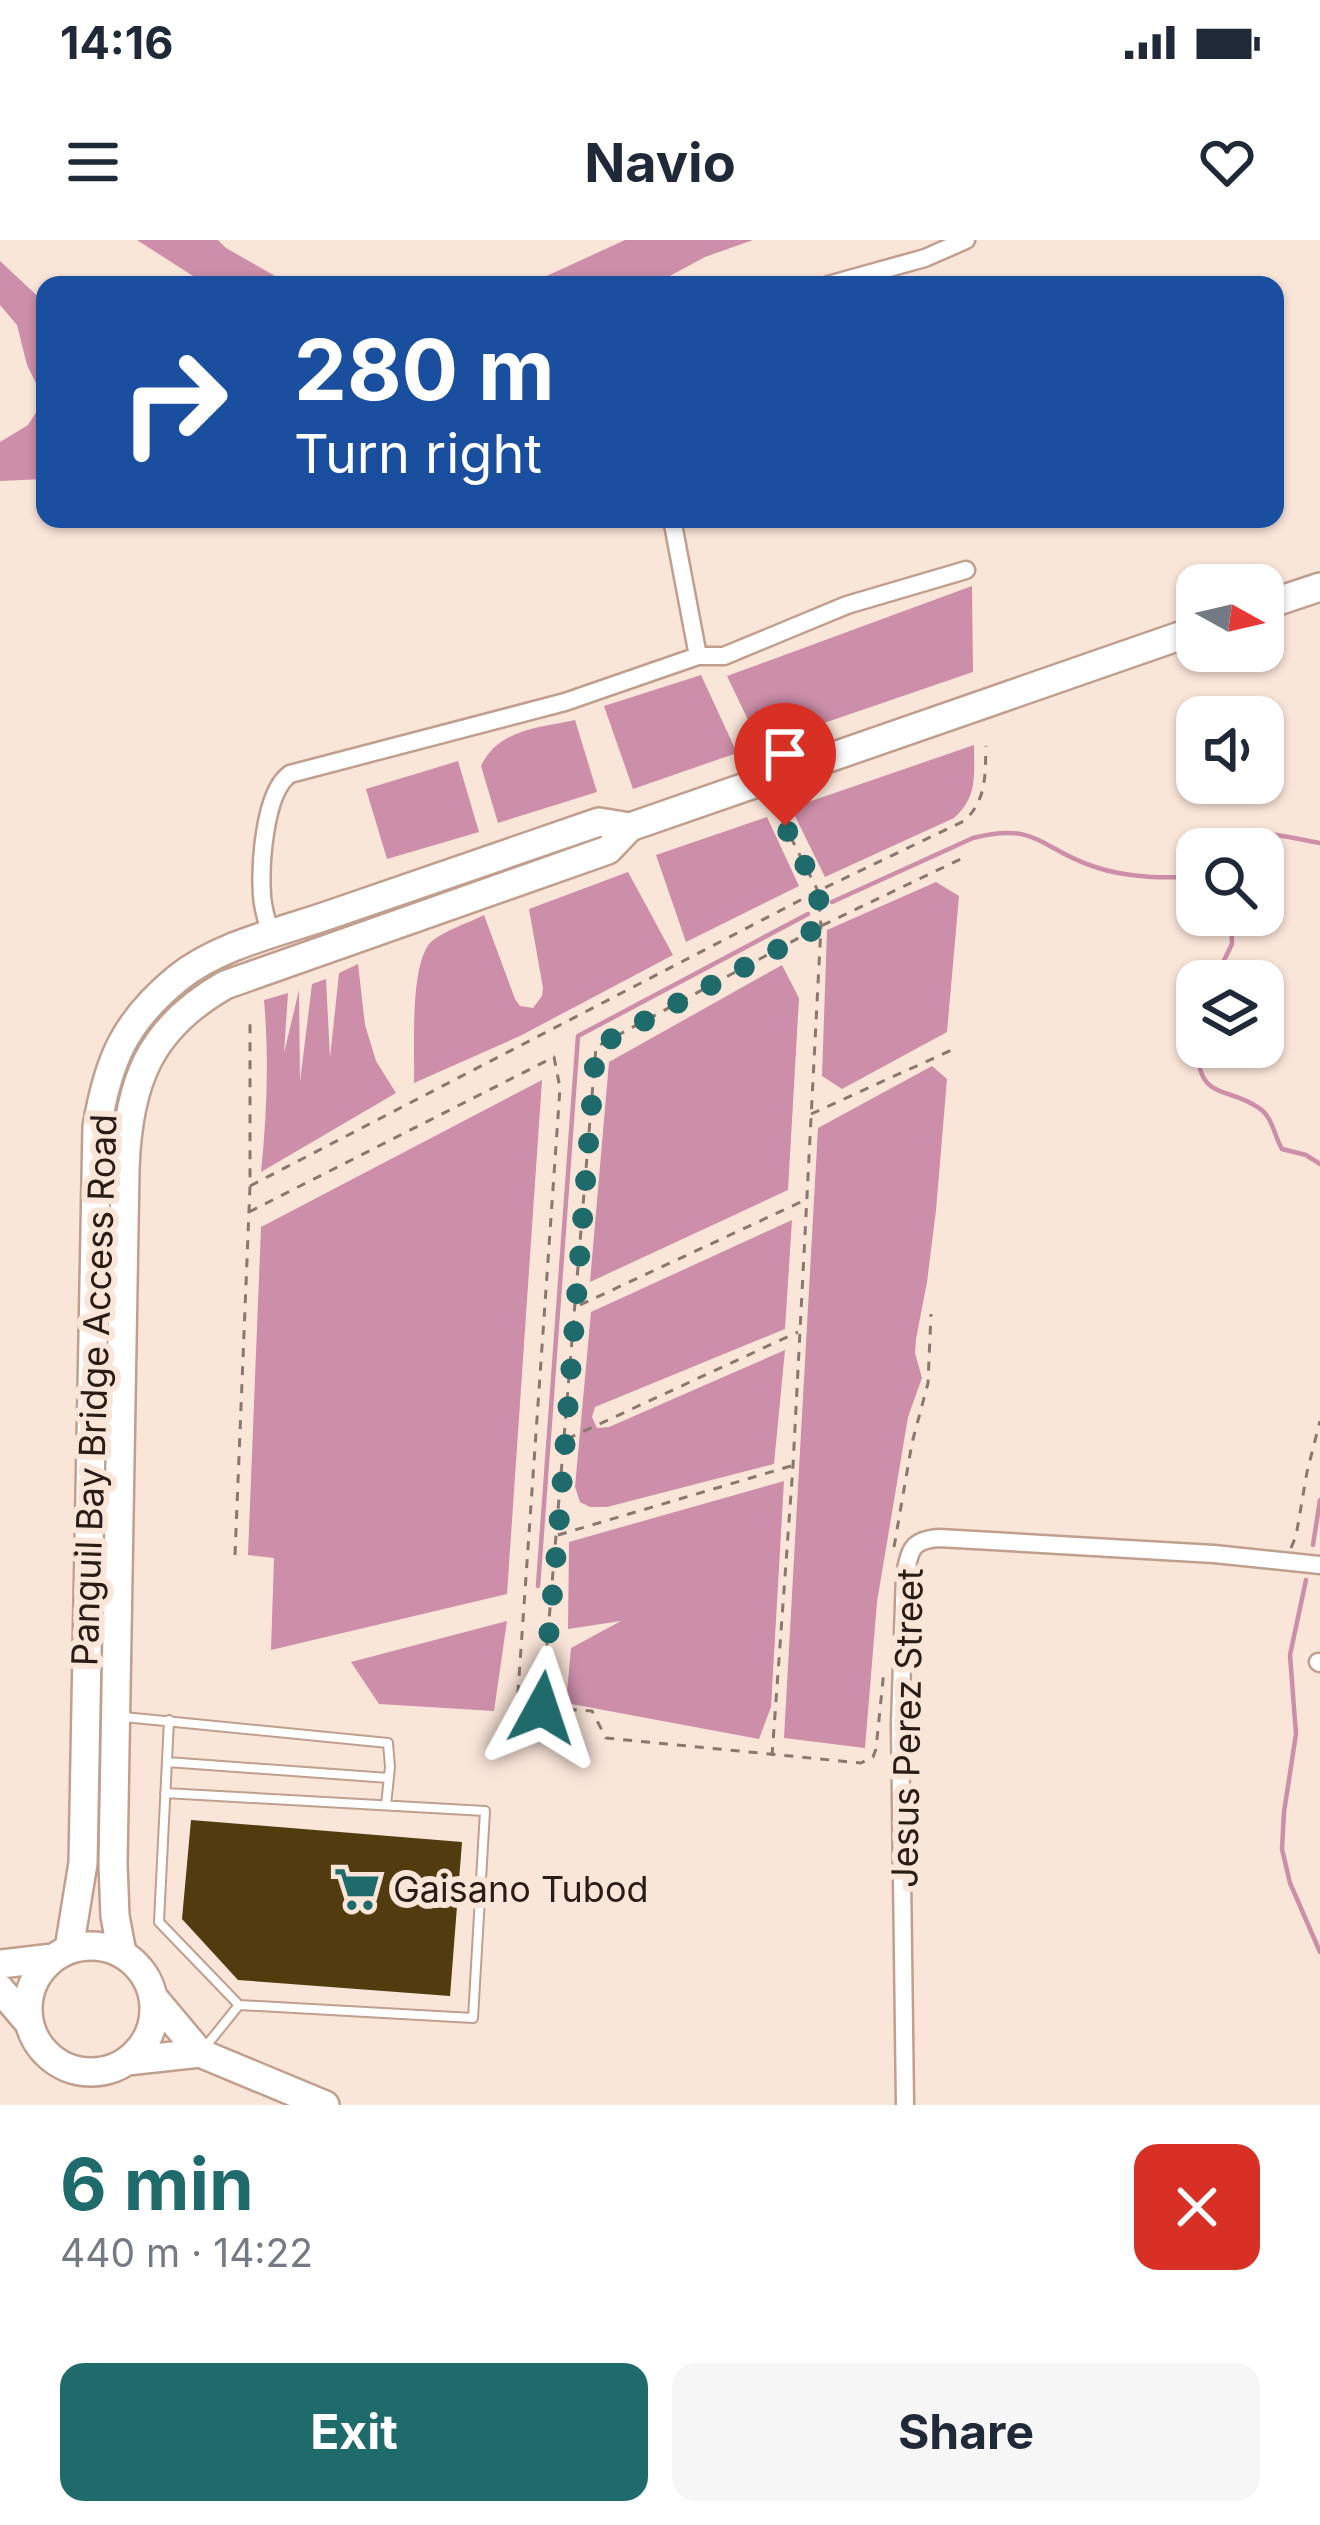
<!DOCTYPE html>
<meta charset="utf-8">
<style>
:root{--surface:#fff;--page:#f6f6f7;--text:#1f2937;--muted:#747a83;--accent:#1f6b6c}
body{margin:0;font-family:Inter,sans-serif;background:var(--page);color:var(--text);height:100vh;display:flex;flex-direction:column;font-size:45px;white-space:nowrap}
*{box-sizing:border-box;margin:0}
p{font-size:39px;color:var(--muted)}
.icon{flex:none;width:66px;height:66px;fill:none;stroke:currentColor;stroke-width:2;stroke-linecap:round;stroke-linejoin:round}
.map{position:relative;height:1865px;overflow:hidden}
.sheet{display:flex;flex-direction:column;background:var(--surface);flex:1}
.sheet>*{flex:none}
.top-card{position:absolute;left:36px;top:36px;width:1248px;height:252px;border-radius:24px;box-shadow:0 3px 9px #0004;background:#1a4fa0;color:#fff;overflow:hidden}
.needle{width:78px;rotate:98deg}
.buttons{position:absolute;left:1176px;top:324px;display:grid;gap:24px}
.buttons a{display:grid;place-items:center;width:108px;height:108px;border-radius:24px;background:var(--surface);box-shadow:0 3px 9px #0004;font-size:60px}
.pin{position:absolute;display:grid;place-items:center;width:102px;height:102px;color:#fff;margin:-123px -51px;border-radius:50% 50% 50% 0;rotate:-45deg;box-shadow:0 0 12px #0007}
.pin .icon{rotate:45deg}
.me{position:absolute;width:132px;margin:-66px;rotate:5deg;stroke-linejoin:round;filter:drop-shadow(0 0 9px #0008)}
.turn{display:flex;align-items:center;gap:42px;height:252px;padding:0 60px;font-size:54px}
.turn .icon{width:156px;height:156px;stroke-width:2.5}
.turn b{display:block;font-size:84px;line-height:102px}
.round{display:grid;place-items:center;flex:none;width:126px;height:126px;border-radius:24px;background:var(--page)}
.summary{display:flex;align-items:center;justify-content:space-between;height:204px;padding:0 60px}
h1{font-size:72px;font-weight:700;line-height:90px;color:var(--accent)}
.cta{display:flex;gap:24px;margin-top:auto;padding:24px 60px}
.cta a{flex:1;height:138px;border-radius:24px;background:var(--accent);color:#fff;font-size:48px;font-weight:700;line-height:138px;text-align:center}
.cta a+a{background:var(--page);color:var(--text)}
.status{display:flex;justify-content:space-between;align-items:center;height:84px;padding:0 60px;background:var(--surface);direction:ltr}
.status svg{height:33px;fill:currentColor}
header{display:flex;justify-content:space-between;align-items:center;height:156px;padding:0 60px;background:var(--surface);font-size:54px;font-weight:700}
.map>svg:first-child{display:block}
.green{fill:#cbcba5}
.water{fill:#cc8ea9}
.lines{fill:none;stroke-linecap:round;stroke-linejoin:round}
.stream{stroke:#cc8ea9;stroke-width:4.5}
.building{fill:#523b0f}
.service-casing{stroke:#c09f8e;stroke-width:12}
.minor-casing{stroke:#c09f8e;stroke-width:21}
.trunk-casing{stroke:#c09f8e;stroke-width:32}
.path{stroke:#897870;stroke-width:3;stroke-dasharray:9 9;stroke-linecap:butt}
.service{stroke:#fff;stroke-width:8}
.minor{stroke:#fff;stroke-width:16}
.trunk{stroke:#fff;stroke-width:27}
.route{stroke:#1f6b6c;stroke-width:21;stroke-dasharray:0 37.8}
.labels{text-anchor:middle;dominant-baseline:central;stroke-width:12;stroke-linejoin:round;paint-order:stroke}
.street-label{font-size:36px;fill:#291c16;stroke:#fae5d9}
.poi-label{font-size:36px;fill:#291c16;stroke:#fae5d9;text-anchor:start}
</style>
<div class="status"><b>14:16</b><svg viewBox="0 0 49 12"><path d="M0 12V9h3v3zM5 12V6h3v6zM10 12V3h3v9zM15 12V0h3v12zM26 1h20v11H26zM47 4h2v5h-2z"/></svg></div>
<header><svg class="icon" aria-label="menu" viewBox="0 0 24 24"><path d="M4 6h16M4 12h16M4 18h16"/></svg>Navio<svg class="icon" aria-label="heart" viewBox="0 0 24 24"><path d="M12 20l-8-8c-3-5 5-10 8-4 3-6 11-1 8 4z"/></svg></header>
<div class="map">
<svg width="1320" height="1865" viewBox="0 0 1320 1865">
<rect width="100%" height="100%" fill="#fae5d9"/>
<path class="green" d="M587 600 588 603 219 733C149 772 127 812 113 889L100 1465 111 889C124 811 147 770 217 731Z"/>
<path class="water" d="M137 0H218L226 8 291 45H207Z
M625 0H753L705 17 653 45H527Z
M0 21 45 63 44 239 0 241V202L28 185 39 168V149L27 125 17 85 0 65Z
M972 346 973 432 760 505 727 436Z
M701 435 737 513 633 549 604 466Z
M575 480 597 552 498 583 481 526C498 489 539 488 575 480Z
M974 505C974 535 978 557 954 578L825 637 791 568Z
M458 521 479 592 387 619 366 549Z
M767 577 799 646 686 702 656 615Z
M628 632 673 715 520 796 414 843C415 812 409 721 432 701 446 690 468 683 484 675L515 759 520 766 533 768 542 756 543 748 529 669Z
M936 642 959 656 947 792 842 849 822 836 827 690Z
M358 724 365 785 376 821 396 853 261 932C267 874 269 818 264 760L288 753 284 813 299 750 300 842 312 744 326 739 330 818 339 733Z
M782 725 799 758 788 950 590 1042 609 822Z
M932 826 947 839 936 970 927 1042 916 1099 915 1113 922 1138 908 1177 877 1362 865 1508 784 1498 818 888Z
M542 840 507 1354 271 1410 274 1318 248 1315 261 987Z
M792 980 785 1089 595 1167 592 1177 597 1188 609 1187 785 1110 774 1224 607 1267H590L580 1262 575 1247 591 1072Z
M784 1241 771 1467 759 1499 566 1463 571 1408 621 1381 568 1389 569 1302Z
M507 1381 494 1471 379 1464 351 1422Z"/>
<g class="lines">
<path class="stream" d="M1216 609C1235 581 1291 598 1320 603
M832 662 973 598C1038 581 1041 610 1095 627 1128 638 1163 638 1197 637
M1214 741 1232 704 1231 675
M1197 807C1199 862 1226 845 1259 868 1273 877 1274 896 1282 909L1306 915 1320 924
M1313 1305 1320 1260
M1306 1340 1290 1415 1296 1494 1284 1572 1282 1609 1290 1643 1320 1712
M538 1346 578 796 808 674"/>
</g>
<path class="building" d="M191 1580 462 1602 450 1756 238 1740 182 1679Z"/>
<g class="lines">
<g class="service-casing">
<path id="service" d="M124 1477 388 1503 390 1527 386 1565
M167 1522 389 1538
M165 1553 485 1571 473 1778 239 1765 159 1682 169 1480
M206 1806 239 1765"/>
</g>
<g class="minor-casing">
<path id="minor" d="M828 45 925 18 966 0
M672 279 698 416
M271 695C267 682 263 670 262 656 260 625 264 552 290 534L565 462 698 416H724L847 365 966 330
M1318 1422 1320 1423
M905 1865 900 1484 905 1335C910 1310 911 1300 939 1298L1214 1314 1320 1325"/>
</g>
<g class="trunk-casing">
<path id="trunk" d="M1263 366 1320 347
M28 1769a63 63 0 1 1 126 0a63 63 0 1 1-126 0Z
M69 1709 83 1623 97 887C108 821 124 782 178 738 219 705 280 692 329 675 419 644 509 613 599 582L630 587 1197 390
M122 1713 115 1676 113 1624 125 929C128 844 148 789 225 745L608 610 630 587
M0 1724 53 1718
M0 1749 29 1783
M153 1757 200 1813 325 1865
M127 1821 200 1813"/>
</g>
<path class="path" d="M811 874 956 808
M250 946 818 651 964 581C987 560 985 535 986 506
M249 972 554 817 560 848 517 1466 592 1471 606 1498 861 1523 873 1517 876 1509 884 1430
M580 1065 805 960
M567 1199 798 1092
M558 1295 791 1226
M894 1307 912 1203 928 1143 931 1074
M1291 1308 1296 1296 1307 1232 1320 1181
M235 1315 250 946V781
M542 1466 596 807 821 686 967 616
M772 1516 793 1226 821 686 818 651 785 586"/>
<use href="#service" class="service"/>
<use href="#minor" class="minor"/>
<use href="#trunk" class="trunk"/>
</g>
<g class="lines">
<path class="route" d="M542 1468 558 1295 596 807 821 686 818 651 785 586"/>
</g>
<defs>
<g id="supermarket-bare" transform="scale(3.6)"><path d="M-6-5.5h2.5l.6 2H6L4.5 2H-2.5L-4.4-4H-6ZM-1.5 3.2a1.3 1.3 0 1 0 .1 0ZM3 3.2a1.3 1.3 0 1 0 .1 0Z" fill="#1f6b6c" stroke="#fae5d9" stroke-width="2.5" paint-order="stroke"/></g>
</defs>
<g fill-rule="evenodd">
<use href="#supermarket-bare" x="357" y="1649"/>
</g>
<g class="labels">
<g class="street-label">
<text transform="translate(94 1150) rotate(-88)">Panguil Bay Bridge Access Road</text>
<text transform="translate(907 1488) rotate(-89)">Jesus Perez Street</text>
</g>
<g class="poi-label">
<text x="393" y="1649">Gaisano Tubod</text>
</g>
</g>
</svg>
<div class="buttons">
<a><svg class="needle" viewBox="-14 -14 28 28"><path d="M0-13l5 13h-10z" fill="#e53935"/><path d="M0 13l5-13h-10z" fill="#747a83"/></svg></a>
<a><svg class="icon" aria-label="sound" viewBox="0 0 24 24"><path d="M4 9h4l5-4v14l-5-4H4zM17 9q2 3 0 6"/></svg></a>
<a><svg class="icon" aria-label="search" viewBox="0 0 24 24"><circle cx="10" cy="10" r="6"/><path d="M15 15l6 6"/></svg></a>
<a><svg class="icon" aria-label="layers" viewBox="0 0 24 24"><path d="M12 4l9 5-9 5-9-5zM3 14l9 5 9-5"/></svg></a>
</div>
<div class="pin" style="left:785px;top:586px;background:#d93025"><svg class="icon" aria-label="arrive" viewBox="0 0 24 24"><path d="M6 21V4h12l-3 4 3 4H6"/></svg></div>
<svg class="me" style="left:542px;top:1468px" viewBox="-20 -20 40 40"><path d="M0-17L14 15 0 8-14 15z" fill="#1f6b6c" stroke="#fff" stroke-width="4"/></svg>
<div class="top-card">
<div class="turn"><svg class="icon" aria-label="right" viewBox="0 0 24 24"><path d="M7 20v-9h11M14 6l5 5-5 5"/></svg><div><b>280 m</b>Turn right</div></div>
</div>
</div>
<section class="sheet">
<div class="summary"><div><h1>6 min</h1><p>440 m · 14:22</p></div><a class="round" style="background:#d93025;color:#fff"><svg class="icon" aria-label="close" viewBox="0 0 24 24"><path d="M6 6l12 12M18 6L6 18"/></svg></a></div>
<div class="cta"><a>Exit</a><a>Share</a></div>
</section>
